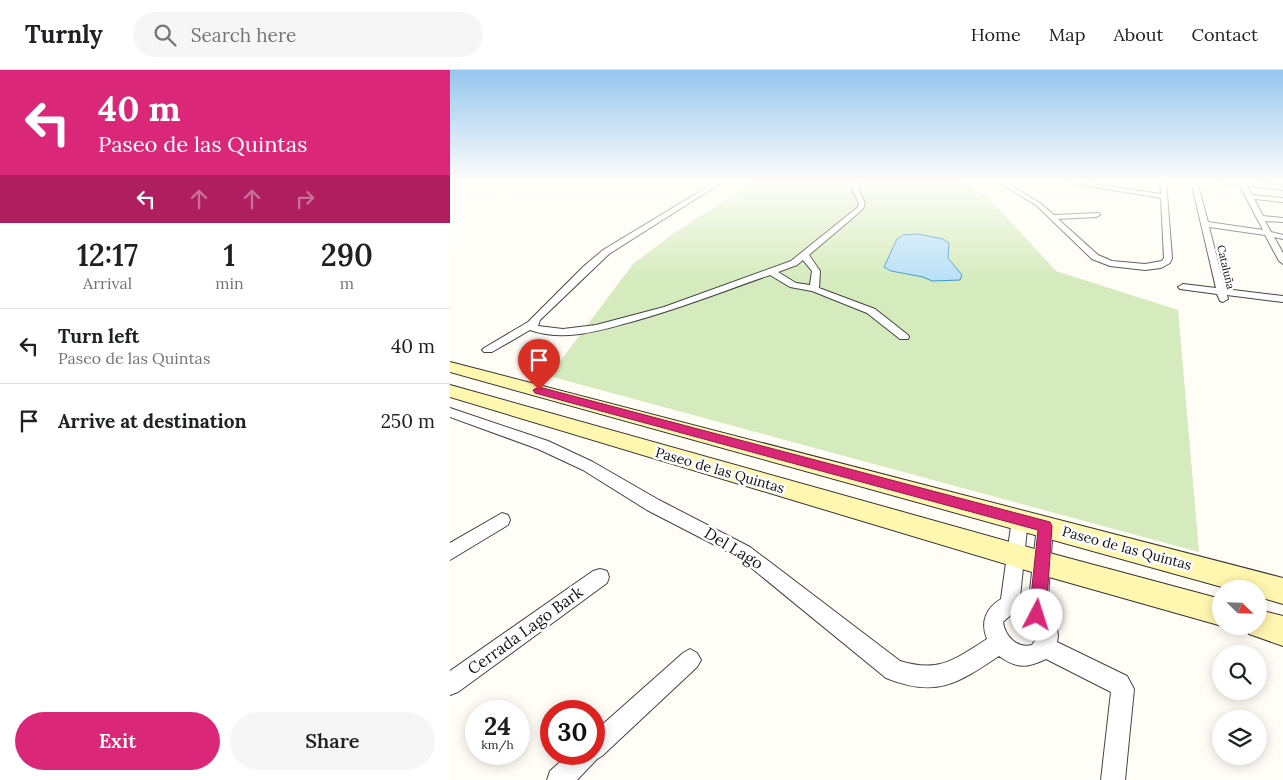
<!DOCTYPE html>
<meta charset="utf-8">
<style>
:root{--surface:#fff;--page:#f6f6f6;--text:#202124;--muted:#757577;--line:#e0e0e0;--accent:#db2777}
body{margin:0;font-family:Lora,serif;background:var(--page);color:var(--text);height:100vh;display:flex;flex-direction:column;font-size:19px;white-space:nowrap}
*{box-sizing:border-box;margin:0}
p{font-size:16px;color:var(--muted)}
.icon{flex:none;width:28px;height:28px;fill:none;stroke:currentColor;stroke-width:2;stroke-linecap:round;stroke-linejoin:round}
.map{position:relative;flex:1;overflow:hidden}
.sheet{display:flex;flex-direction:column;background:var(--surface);width:450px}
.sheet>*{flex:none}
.guide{background:#db2777;color:#fff;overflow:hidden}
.needle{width:32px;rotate:113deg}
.tools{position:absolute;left:762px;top:510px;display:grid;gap:10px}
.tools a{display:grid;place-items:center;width:55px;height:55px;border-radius:50%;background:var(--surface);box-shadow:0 2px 12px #0003;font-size:25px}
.speed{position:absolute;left:15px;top:630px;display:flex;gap:10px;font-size:25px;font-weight:700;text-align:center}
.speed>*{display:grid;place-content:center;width:65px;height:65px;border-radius:50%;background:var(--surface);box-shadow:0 2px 12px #0003;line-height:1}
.speed small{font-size:12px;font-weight:400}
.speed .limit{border:8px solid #d22;background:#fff;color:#111}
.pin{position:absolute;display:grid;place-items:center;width:42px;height:42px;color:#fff;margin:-51px -21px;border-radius:50% 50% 50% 0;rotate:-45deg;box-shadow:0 0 5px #0007}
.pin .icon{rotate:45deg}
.me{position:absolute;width:55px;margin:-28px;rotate:5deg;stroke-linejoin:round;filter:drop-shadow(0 0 4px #0008)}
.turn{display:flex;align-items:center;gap:18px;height:105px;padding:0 15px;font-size:22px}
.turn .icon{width:65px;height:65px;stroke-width:2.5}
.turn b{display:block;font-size:35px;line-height:42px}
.lanes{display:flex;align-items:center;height:48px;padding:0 15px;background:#0003;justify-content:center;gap:25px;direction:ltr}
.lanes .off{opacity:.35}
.eta{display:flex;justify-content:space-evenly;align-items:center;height:85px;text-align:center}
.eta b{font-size:30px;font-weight:600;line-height:35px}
.cta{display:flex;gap:10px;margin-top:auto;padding:10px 15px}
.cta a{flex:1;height:58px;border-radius:30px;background:var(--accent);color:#fff;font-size:20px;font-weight:600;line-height:58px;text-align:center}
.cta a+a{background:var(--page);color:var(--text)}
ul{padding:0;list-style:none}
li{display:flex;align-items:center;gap:15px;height:75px;padding:0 15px;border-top:1px solid var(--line)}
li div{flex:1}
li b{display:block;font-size:19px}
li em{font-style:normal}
header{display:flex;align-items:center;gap:30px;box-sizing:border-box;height:70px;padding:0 25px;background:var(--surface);border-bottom:1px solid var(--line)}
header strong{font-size:24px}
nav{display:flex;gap:28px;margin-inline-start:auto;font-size:18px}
.search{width:350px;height:45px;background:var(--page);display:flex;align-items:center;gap:12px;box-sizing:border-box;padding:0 18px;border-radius:28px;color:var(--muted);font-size:19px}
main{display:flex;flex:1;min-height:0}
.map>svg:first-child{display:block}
.green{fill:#d5ebbd}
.water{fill:#b9e0f7;stroke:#3f96cf}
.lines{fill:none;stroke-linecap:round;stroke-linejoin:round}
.minor-casing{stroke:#444;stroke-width:2}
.secondary-casing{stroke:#333;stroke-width:2}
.minor{fill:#fff;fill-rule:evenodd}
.secondary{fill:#fff6b0;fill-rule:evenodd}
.route{fill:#db2777;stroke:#8e194d}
.labels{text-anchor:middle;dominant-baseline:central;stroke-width:5;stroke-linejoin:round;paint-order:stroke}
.far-street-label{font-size:11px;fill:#111;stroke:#fff}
.street-label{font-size:14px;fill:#111;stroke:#fff}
.near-street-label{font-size:16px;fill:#111;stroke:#fff}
</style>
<header>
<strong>Turnly</strong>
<div class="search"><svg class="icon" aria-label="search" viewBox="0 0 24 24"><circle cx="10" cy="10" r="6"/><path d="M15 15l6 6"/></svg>Search here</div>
<nav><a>Home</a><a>Map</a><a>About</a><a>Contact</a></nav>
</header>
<main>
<section class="sheet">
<div class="guide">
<div class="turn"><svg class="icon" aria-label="left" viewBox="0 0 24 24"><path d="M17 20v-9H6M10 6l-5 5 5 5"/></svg><div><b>40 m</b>Paseo de las Quintas</div></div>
<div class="lanes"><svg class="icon" aria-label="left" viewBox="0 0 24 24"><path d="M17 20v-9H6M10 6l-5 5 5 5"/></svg><svg class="icon off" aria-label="ahead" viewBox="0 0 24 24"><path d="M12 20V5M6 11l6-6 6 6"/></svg><svg class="icon off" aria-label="ahead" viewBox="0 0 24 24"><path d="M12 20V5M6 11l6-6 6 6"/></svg><svg class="icon off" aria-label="right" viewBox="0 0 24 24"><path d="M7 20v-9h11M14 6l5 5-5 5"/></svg></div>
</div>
<div class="eta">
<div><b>12:17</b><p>Arrival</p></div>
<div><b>1</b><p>min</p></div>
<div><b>290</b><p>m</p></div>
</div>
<ul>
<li><svg class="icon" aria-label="left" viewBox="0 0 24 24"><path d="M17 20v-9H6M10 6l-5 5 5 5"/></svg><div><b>Turn left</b><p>Paseo de las Quintas</p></div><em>40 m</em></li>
<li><svg class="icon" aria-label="arrive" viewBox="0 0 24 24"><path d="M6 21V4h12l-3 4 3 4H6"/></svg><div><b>Arrive at destination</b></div><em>250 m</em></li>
</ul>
<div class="cta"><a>Exit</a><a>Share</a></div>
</section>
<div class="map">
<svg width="833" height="710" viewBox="0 0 833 710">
<rect width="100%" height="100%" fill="#fffdf5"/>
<path class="green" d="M305 111H510L538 127 606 201 728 240 749 482 99 306 183 194 224 163Z"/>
<path class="water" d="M468 164 493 169 499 173 498 188 512 205 510 210 482 211 473 207 441 201 434 197 447 169 453 165Z"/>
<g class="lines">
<g class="minor-casing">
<path id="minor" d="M267 111H274L159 184 90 250 88 256 113 259 146 255 214 237 341 191 408 137 409 133 402 119 408 111H414L408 119 415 133 413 139 359 185 370 201 369 218 425 239 458 265 459 267 458 269H450L417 243 362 221 340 217 320 205C274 221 229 239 181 252 148 261 114 272 80 260L42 282H34L32 280 34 278 78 252 134 196 153 180ZM353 190 362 201 360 215 346 213 328 202 347 195Z
M546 111H553L590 133 604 145 649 143 650 145 646 147 608 149 648 185 662 191 695 194 712 191 714 188 711 128 609 111H622L711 124 710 111H716L722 188 720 193 711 198 695 200 660 196 642 189 586 135Z
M741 111H747L758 152 813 160 790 116 760 111H794L833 116V120L797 116 802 125 833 128V132L804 129 813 146 833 148V152L815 151 821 162 833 165V169L824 167 833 183V194L829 191 815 165 759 157 775 219 833 226V232L777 225 778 229 773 232 770 231 767 224 730 219 728 217 733 214 766 218Z
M0 338 98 371 143 392 209 430 300 477 450 591C489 603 504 590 537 569 530 552 536 538 551 529L562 449 564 444 570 442 576 444 578 449 570 527 579 530 587 456 589 451 595 449 601 451 603 456 597 542 607 559 608 566 607 572 677 606 684 619 675 710H651L661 622 596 589C577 598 567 599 549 586 507 614 486 628 436 608L288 487 197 440 133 400 88 379 0 347ZM562 544C574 546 586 554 588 566L582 575C567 579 555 566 553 552Z
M52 443 58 445 60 450 58 455 0 490V473Z
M150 499 157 501 159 507 157 513 8 622 0 625V601L143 501Z
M240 579 247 583 251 590 247 597 152 686 147 689 127 710H97L100 701 119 684H144V662L233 583Z"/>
</g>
<g class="secondary-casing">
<path id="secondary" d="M0 292 833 508V534L809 527V519H779L0 302Z
M0 315 592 481 771 529 772 556 592 505 0 327Z
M809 540 833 546V576L799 564 795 556H809Z"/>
</g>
<use href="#minor" class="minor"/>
<use href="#secondary" class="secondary"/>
</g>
<linearGradient id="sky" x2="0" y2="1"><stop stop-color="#95c6ee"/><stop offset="0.53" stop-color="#fffefa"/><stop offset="1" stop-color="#fffefa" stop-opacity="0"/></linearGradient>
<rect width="833" height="210" fill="url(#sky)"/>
<path class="route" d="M89 317 600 452 602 456 596 545 593 550 587 552 582 550 579 545 588 460 85 323 83 320Z"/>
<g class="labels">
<g class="far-street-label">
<text transform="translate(776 197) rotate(77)">Cataluña</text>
</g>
<g class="street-label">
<text transform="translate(270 400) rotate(16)">Paseo de las Quintas</text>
<text transform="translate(677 478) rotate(15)">Paseo de las Quintas</text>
</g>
<g class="near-street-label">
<text transform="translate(284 478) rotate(31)">Del Lago</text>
<text transform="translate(75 560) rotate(-36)">Cerrada Lago Bark</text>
</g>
</g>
</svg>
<div class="tools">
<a><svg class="needle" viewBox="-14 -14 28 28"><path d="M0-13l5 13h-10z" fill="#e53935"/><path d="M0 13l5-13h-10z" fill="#757577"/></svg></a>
<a><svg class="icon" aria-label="search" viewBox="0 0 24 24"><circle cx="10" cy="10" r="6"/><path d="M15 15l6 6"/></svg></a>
<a><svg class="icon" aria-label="layers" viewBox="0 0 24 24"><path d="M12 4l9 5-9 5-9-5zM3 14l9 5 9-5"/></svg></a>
</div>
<div class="speed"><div>24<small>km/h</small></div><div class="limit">30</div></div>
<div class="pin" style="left:89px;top:320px;background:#d93025"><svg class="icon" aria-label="arrive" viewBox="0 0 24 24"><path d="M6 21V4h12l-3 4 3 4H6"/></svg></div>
<svg class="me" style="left:587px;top:545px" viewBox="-20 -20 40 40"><circle r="19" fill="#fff"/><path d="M0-13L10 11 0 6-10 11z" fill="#db2777"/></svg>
</div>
</main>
